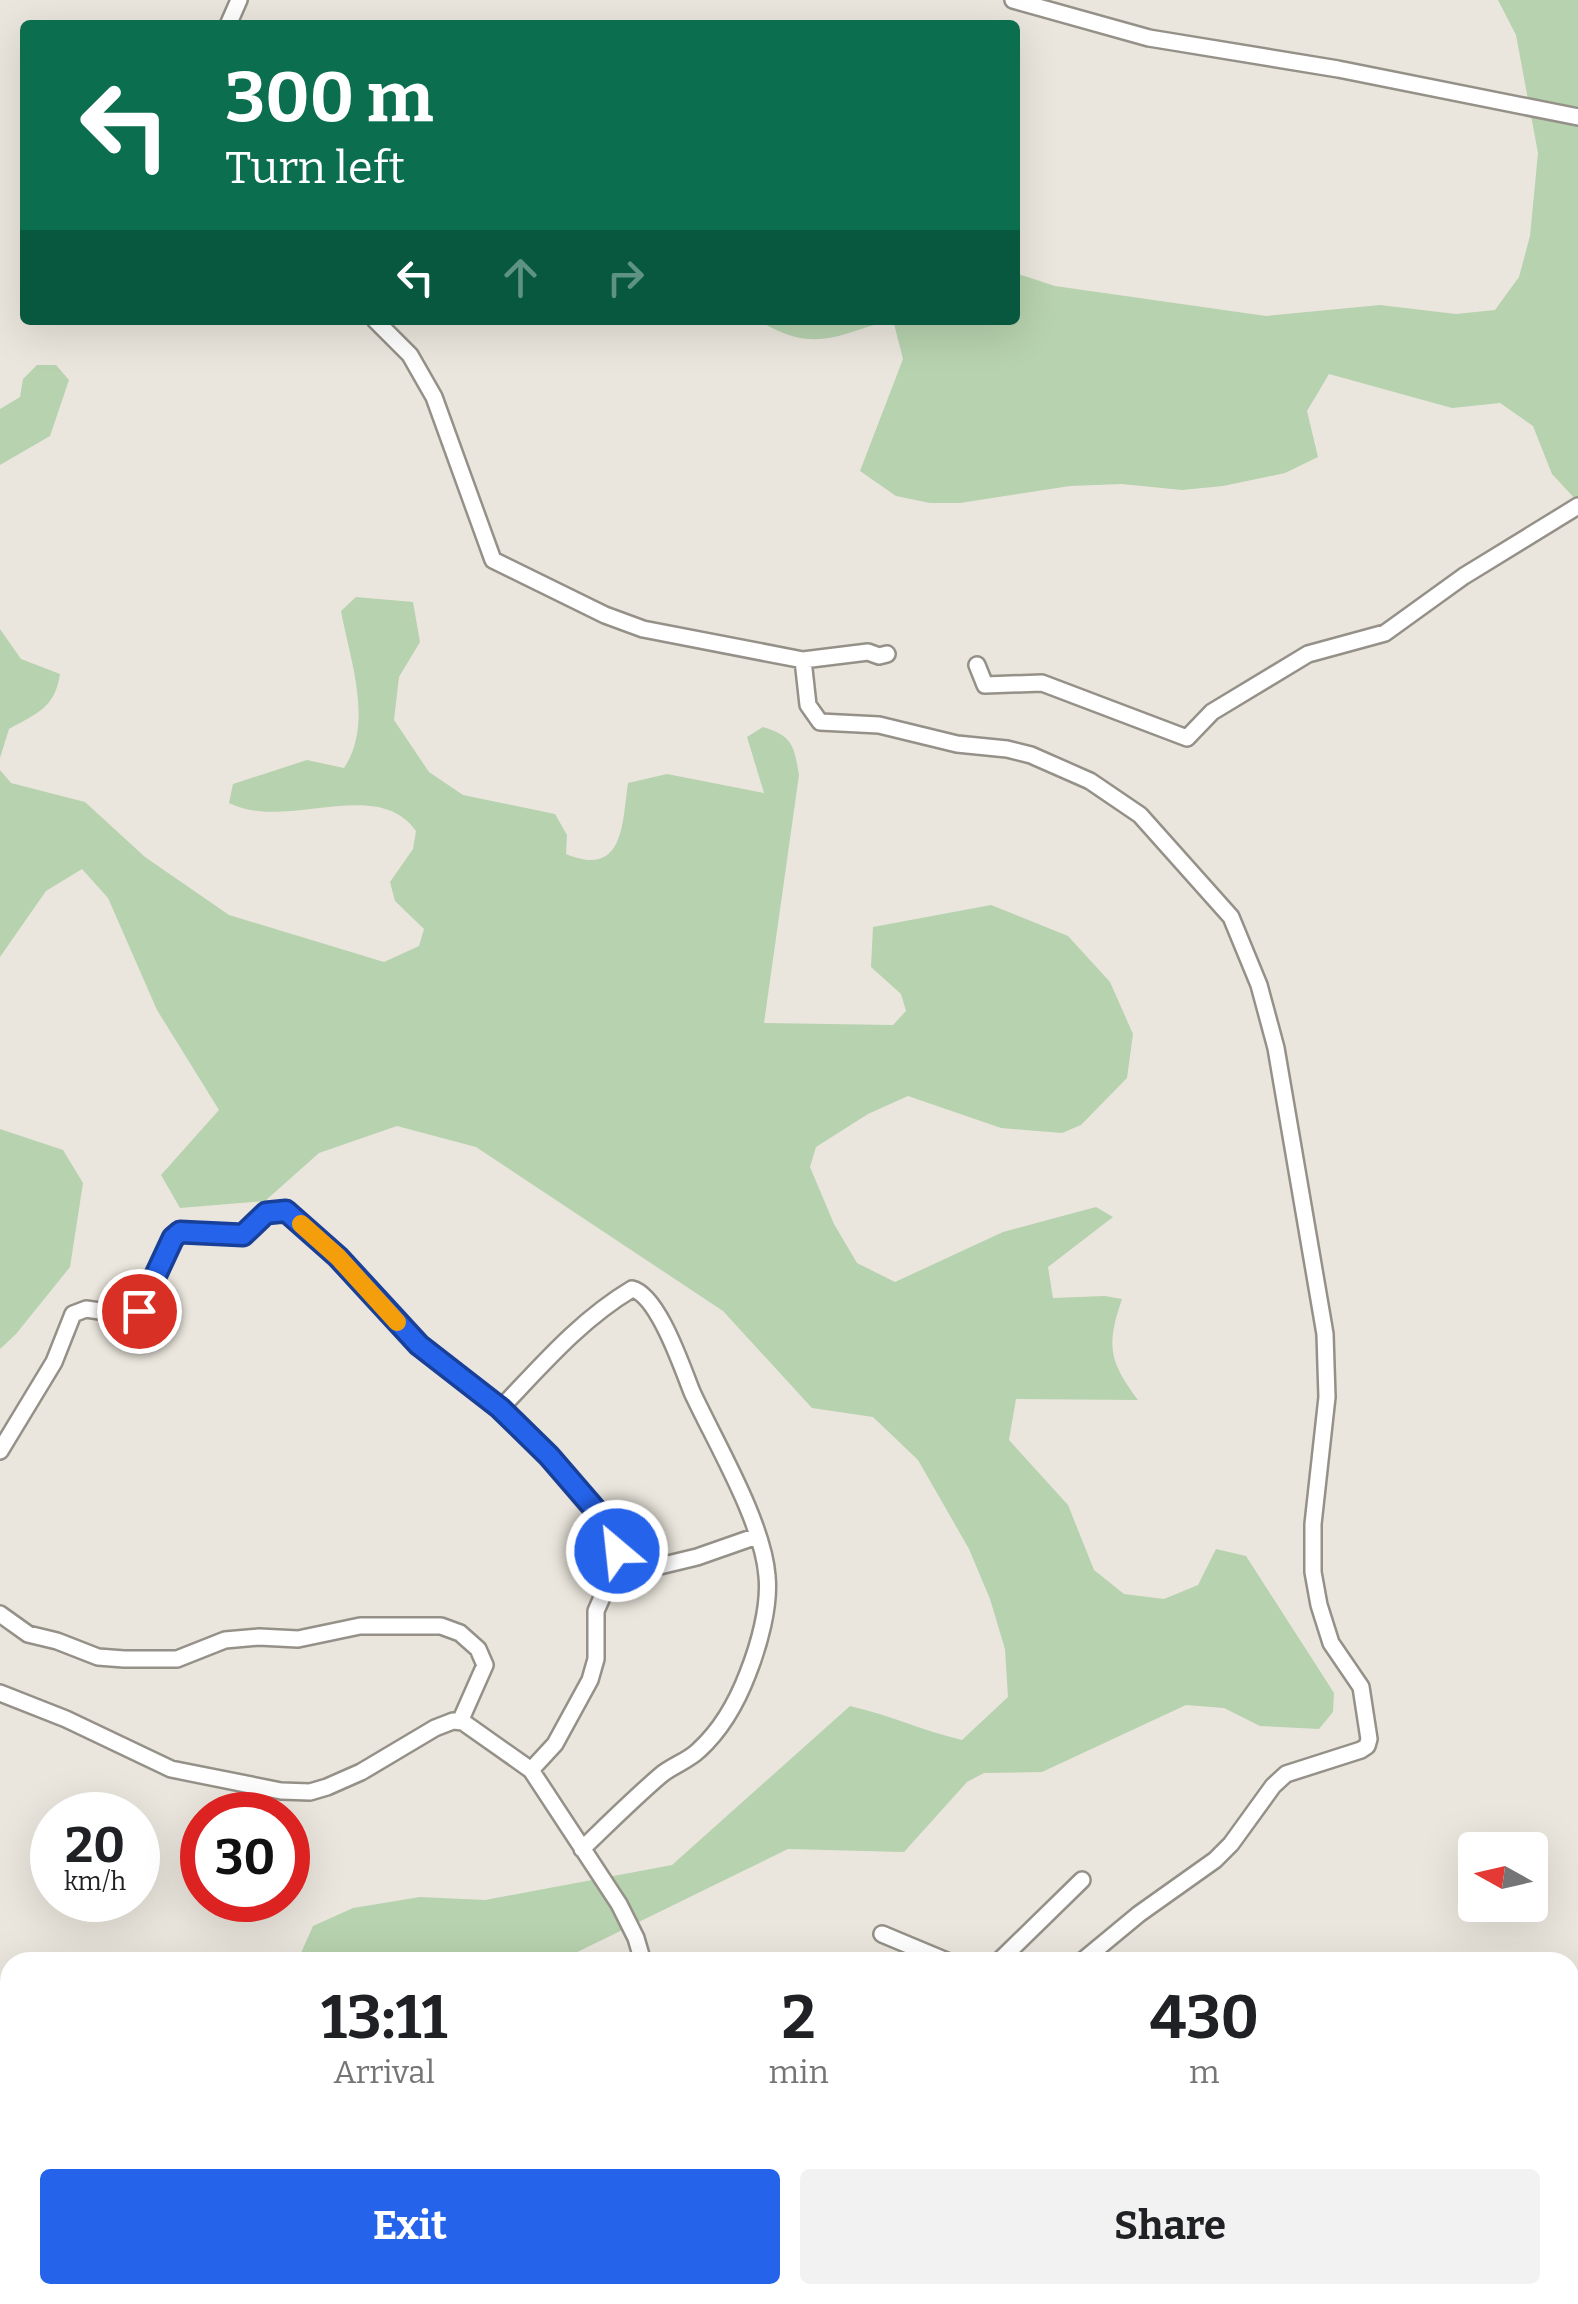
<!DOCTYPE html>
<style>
:root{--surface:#fff;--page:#f2f2f2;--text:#202124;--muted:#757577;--accent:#2563eb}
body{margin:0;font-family:Bitter,serif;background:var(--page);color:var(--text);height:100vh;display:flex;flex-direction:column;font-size:38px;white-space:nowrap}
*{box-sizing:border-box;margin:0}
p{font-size:32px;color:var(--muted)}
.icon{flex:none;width:55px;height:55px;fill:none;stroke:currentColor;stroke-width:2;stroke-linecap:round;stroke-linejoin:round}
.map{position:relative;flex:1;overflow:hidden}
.side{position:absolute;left:0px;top:1952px;width:1580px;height:352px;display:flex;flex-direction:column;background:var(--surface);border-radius:30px 30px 0 0;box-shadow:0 10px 40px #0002}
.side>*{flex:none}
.hud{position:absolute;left:20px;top:20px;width:1000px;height:305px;border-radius:10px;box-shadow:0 10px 40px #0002;background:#0b6e4f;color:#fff;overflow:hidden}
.needle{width:65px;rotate:278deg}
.buttons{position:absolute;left:1458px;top:1832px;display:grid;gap:20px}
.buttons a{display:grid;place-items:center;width:90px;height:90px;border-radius:10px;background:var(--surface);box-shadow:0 10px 40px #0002;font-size:50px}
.speed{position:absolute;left:30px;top:1792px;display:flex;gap:20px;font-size:50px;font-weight:700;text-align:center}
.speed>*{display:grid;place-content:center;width:130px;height:130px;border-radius:50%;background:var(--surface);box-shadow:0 10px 40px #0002;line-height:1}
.speed small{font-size:25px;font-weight:400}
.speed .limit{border:15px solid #d22;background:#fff;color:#111}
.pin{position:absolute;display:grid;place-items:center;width:85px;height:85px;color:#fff;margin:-42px;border:5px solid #fff;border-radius:50%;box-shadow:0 2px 10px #0007}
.me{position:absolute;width:110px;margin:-55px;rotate:332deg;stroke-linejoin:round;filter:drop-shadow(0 0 8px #0008)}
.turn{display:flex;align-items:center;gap:35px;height:210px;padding:0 40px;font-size:45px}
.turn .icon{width:130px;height:130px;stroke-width:2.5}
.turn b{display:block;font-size:70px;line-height:85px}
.lanes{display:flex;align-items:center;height:95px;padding:0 40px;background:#0003;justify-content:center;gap:50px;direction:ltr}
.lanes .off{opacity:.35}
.eta{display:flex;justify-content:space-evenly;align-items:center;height:170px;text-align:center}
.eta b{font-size:60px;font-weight:700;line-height:70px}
.cta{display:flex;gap:20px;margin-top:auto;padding:20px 40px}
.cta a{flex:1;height:115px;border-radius:10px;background:var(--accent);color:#fff;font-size:40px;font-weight:700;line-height:115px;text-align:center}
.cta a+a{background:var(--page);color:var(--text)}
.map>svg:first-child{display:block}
.green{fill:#b7d2ae}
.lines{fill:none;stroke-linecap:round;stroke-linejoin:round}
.river{stroke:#6797c6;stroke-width:20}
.minor-casing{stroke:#959189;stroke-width:20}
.minor{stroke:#fff;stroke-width:15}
.route-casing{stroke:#184099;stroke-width:25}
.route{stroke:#2563eb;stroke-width:18}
.slow{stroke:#f59e0b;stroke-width:18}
</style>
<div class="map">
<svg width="1578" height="2304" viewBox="0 0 1578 2304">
<rect width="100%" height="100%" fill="#eae6dd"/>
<path class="green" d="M1498 0H1578V502L1552 474 1533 426 1500 403 1452 408 1329 374 1307 411 1318 457 1285 473 1223 486 1182 490 1122 484 1070 486 960 503H930L896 496 860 471 903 359 893 320H1015V273L1055 286 1266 316 1380 305 1456 314 1495 310 1519 277 1530 236 1538 153 1516 35Z
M758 320H889C834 337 812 353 758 320Z
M37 365H56L69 380 50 436 0 465V409L20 397 23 379Z
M356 597 413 602 420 642 399 677 394 720 429 772 463 795 555 814 567 835 566 854C624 878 622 825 628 783L667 774 764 793 747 737 763 727C793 736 794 746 799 775L764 1023 893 1025 906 1011 901 994 871 967 873 927 991 905 1068 936 1110 982 1133 1034 1127 1078 1081 1125 1062 1133 1001 1128 908 1096 868 1114 816 1147 810 1167 834 1224 857 1263 895 1282 1003 1232 1096 1207 1113 1217 1048 1267 1053 1298 1105 1296 1122 1299C1106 1346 1109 1361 1138 1400L1016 1399 1009 1440 1068 1505 1094 1570 1124 1594 1164 1599 1198 1585 1216 1549 1246 1556 1334 1693 1333 1712 1319 1729 1260 1726 1224 1708 1186 1705 1042 1772 984 1773 967 1782 904 1852 788 1849 557 1962H297L313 1926 353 1908 420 1897 485 1900 672 1865 850 1706C889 1715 924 1731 962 1740L1008 1697 1005 1649 990 1599 969 1549 918 1460 873 1417 812 1408 723 1311 476 1147 397 1126 319 1153 265 1201 180 1208 161 1175 219 1110 157 1010 108 898 82 869 46 891 0 957V770L11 783 85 802 145 857 229 915 384 962 419 946 424 929 395 901 390 882 413 849 416 831C377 775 286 832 229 803L233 784 307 760 344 768C374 723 350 660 341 611Z
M0 629 21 659 60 674C55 708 37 713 9 729L0 758Z
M0 1129 63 1150 83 1183 70 1267 16 1334 0 1349Z"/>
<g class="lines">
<path class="river" d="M1570 2155 1578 2143
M1415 2295 1417 2304
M1443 2295 1449 2304
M1510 2304 1511 2295"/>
<g class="minor-casing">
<path id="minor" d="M1013 0 1149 38 1338 69 1578 117
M228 25 239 0
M375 320 410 355 434 397 493 560 605 615 643 629 803 660 868 652 879 656 887 654
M803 660 808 705 820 722 879 725 957 744 1007 749 1031 755 1090 781 1140 815 1231 917 1259 985 1276 1048 1325 1334 1327 1397 1313 1524V1572L1319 1605 1331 1643 1361 1687 1369 1739 1367 1746 1361 1750 1286 1774 1273 1786 1231 1844 1215 1860 1139 1914 1081 1962
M977 665 985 685 1042 683 1187 738 1212 712 1308 654 1385 633 1464 576 1578 506
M500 1409C541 1366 580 1320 632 1289 658 1295 682 1367 692 1392 715 1442 763 1522 767 1576 770 1606 759 1645 748 1673 737 1702 722 1729 699 1750 688 1761 673 1765 661 1775 634 1798 608 1824 582 1849
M0 1451 54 1362 73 1314 86 1309 134 1316 173 1238 180 1233 243 1235 267 1213 286 1211 338 1257 419 1345 500 1409 549 1456 599 1513 612 1537 617 1551 616 1565 596 1611V1659L590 1680 555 1744 531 1770
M610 1578 697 1557 757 1536
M0 1614 28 1634 57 1641 98 1657 124 1659H177L225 1640 259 1637 298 1639 360 1626H441L460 1633 478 1649 485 1665 462 1717 463 1722 531 1770 619 1904 636 1938 643 1962
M0 1693 66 1719 171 1769 281 1791 310 1792 327 1787 361 1772 435 1728 453 1721 463 1722
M882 1934 949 1962
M998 1962 1082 1880
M1570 2220 1578 2224
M593 2295 597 2304
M15 2304C132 2292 250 2304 365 2295
M935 2304 938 2295"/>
</g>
<use href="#minor" class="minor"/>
</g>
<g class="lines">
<g class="route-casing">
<path id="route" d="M139 1311 173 1238 180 1232 243 1235 266 1213 286 1211 338 1257 419 1345 500 1408 549 1456 599 1514 617 1551"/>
</g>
<use href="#route" class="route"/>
<path class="slow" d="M301 1224 338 1257 397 1322"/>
</g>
</svg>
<div class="buttons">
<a><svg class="needle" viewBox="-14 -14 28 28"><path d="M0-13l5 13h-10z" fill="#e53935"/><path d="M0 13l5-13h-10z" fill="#757577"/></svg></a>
</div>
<div class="speed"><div>20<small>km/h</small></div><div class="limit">30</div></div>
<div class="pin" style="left:139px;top:1311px;background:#d93025"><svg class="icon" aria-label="arrive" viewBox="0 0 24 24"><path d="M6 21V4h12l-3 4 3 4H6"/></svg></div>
<svg class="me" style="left:617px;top:1551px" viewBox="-20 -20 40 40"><circle r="17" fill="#2563eb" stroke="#fff" stroke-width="3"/><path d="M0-11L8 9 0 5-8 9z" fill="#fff"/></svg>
<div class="hud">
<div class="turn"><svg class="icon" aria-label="left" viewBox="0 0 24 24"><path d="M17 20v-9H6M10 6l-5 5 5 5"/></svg><div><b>300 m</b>Turn left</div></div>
<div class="lanes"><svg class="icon" aria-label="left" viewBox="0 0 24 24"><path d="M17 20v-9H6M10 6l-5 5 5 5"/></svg><svg class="icon off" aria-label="ahead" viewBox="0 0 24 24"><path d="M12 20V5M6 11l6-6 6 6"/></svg><svg class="icon off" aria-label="right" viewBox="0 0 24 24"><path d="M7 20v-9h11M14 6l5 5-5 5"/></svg></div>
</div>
<section class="side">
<div class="eta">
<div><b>13:11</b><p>Arrival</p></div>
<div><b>2</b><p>min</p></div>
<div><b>430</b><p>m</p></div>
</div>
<div class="cta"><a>Exit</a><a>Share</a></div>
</section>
</div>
